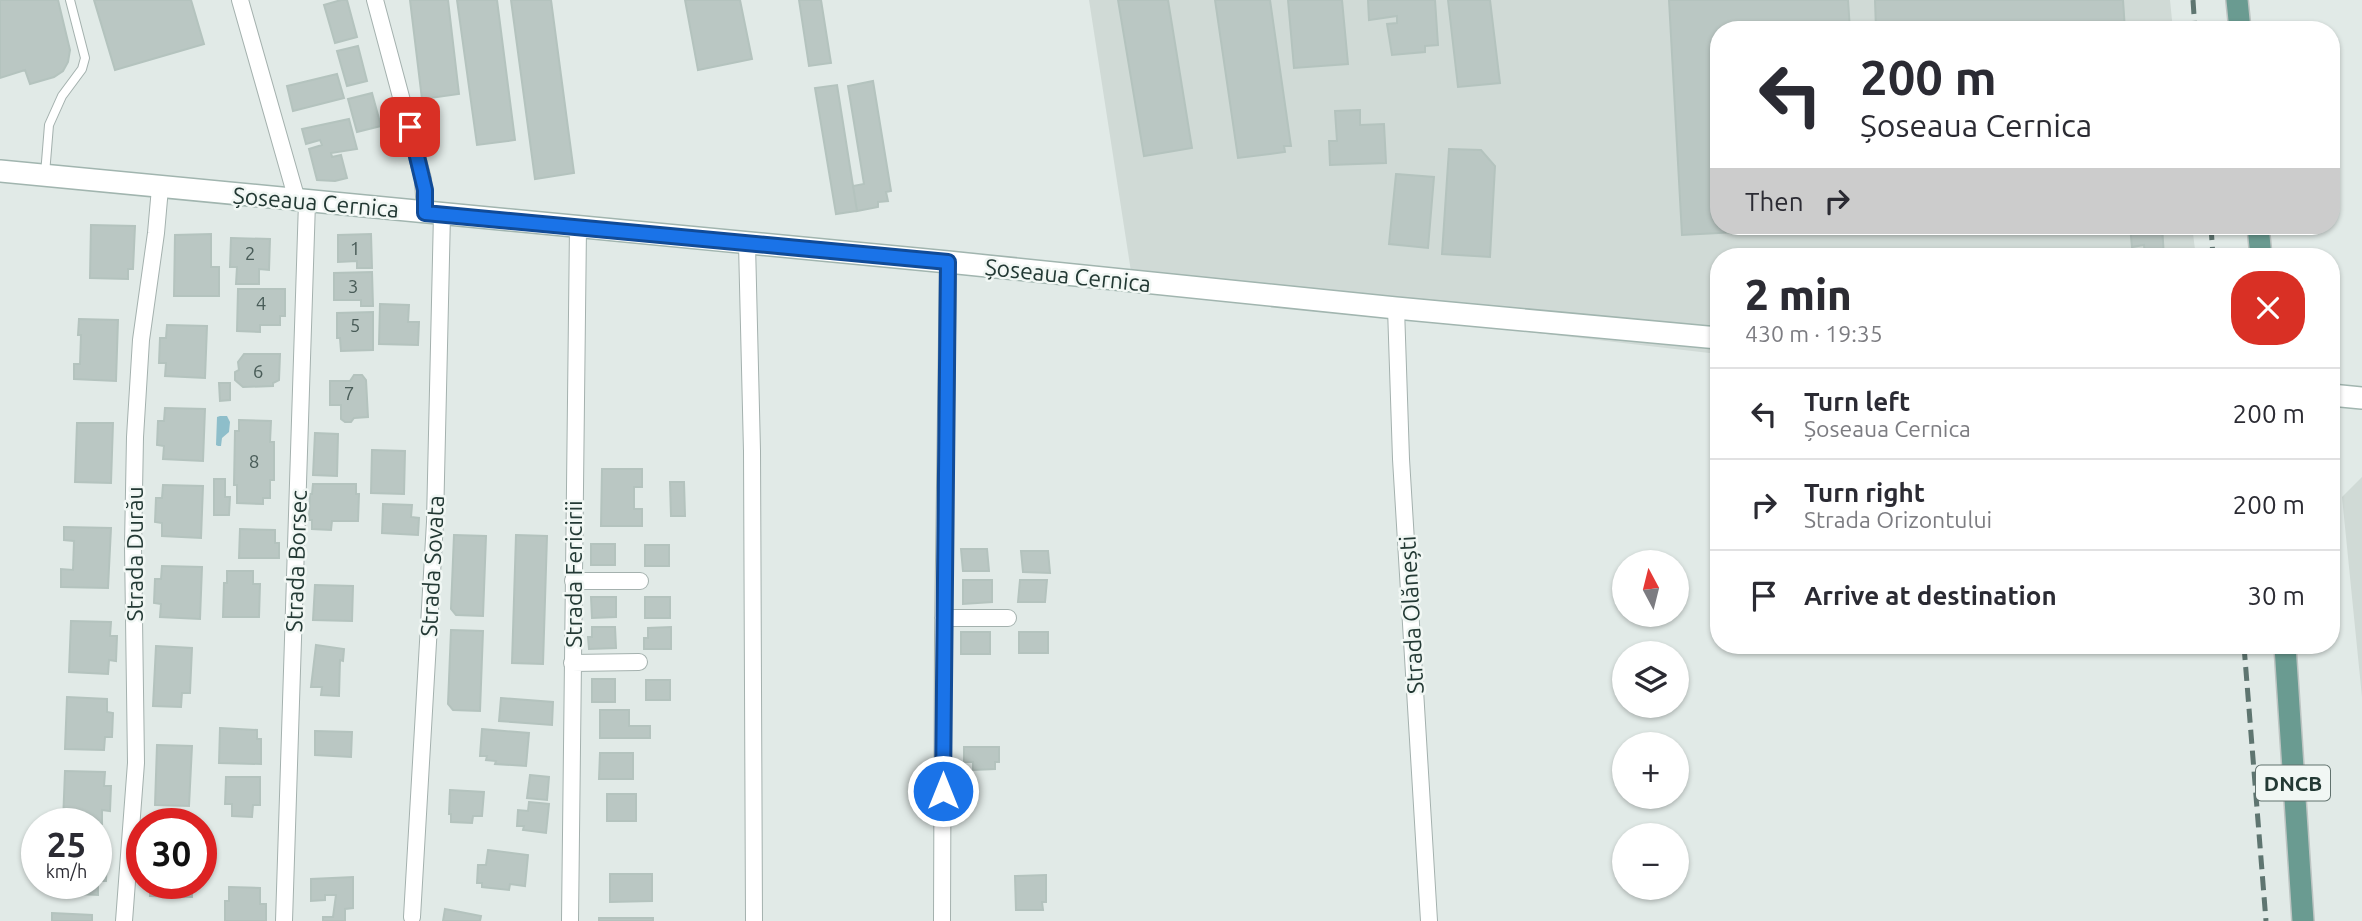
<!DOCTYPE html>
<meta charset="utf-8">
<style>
:root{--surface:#fff;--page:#f2f2f3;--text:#2b2b33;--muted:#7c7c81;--line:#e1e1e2}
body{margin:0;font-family:Ubuntu,sans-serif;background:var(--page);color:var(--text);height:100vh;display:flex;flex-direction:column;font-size:26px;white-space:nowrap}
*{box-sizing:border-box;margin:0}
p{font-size:23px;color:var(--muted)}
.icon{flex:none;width:38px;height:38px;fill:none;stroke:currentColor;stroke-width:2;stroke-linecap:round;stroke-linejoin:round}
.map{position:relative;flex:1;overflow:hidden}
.sheet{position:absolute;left:1710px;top:248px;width:630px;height:406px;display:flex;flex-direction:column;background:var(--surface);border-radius:28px;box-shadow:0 2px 5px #0004}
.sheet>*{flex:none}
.top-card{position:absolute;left:1710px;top:21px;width:630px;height:214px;border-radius:28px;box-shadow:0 2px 5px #0004;background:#fff;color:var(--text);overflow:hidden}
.needle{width:46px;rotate:353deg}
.fabs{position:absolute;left:1612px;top:550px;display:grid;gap:14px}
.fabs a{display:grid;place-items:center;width:77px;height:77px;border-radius:50%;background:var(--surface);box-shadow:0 2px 5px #0004;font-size:35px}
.speed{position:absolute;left:21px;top:808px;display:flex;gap:14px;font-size:35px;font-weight:700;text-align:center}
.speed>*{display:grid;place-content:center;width:91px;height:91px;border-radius:50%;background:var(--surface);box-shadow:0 2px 5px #0004;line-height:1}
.speed small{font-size:18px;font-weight:400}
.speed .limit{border:10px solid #d22;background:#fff;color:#111}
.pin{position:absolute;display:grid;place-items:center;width:60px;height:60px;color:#fff;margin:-30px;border-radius:14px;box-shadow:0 4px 10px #0006}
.me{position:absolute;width:77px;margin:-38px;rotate:0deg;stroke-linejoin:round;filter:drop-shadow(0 0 5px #0008)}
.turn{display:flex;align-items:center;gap:24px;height:147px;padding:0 35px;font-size:32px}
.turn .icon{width:91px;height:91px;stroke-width:2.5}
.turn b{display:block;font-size:49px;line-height:60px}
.then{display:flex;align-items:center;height:66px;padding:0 35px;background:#0003;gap:14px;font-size:26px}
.round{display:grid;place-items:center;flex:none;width:74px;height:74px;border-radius:28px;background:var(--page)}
.headline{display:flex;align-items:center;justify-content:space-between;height:119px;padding:0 35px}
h1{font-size:42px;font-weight:800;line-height:52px}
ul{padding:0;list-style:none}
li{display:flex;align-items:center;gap:21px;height:91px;padding:0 35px;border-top:2px solid var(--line)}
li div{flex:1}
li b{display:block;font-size:26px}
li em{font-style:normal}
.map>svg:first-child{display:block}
.built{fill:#d0dad6}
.water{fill:#8ebeca}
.building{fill:#bac7c3;stroke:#b4c3be;stroke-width:2}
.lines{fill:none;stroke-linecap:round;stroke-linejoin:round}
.lane-casing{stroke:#a4b1ae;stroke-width:10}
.street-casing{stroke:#a4b1ae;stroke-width:18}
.secondary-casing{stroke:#a1b5af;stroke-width:24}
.primary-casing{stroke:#bdc4c2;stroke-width:24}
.lane{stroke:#fff;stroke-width:8}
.street{stroke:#fff;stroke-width:16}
.secondary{stroke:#fff;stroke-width:21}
.primary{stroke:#6a9b91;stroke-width:21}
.rail{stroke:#5e7570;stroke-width:5;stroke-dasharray:14 7;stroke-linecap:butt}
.route-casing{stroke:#114b97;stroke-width:18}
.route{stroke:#1a73e8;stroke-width:12}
.labels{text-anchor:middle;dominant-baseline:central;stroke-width:5;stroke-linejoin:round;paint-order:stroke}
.number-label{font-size:19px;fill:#495c58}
.shield{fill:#f1f7f4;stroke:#61726e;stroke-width:2}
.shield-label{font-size:21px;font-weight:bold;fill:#233934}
.street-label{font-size:23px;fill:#233934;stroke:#f1f7f4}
</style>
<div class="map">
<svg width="2362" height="921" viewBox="0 0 2362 921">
<rect width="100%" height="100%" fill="#e1eae7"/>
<path class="built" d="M1089 0H2170L2173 30H1718V226H2192L2196 257H1718V354L1415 319 1134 291Z
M2362 477V697L2342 497Z"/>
<path class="water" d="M220 416H227L230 422 229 432 222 438 221 446H218L216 445 217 417Z"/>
<path class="building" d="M0 0H58L70 50 68 62 63 71 54 77 30 84 25 70 0 78Z
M94 0H191L204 44 115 70Z
M341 0H347L357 37 335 43 324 5Z
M410 0H448L459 94 422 99Z
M457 0H497L515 140 477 145Z
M511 0H551L574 173 535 179Z
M685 0H740L752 59 698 70Z
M799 0H821L831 63 809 66Z
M1118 0H1168L1192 148 1144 156Z
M1215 0H1270L1291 146H1284L1285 152 1238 158Z
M1288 0H1342L1348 64 1294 68Z
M1368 0H1435L1438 45 1425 46V52L1392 55 1387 24 1397 23V16L1369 20Z
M1448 0H1490L1500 83 1458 87Z
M1669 0H1848L1850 30H1718V226H1849L1682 235Z
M1875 0H2123L2125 30H1876Z
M358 46 367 81 347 86 337 51Z
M337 74 344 98 293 111 287 86Z
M873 81 891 191 886 192 888 201 878 202V207L857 211 853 186 864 184 848 86Z
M837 85 857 211 836 214 815 88Z
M372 93 381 126 357 132 348 99Z
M1360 110V125L1384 124 1386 163 1330 165 1329 141H1337L1335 111Z
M349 119 357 149 331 153 332 157 341 155 347 178 335 181 317 180 309 149 322 145 320 140 306 144 302 129Z
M1449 149 1481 150 1495 166 1490 257 1442 254Z
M1396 174 1434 177 1428 248 1389 244Z
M91 225 135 226 133 269H128V279L90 278Z
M2130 226H2162L2164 257H2145L2144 245 2132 247Z
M211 234V267H219V296H174L175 235Z
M371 234 372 268H357V261L338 262V235Z
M231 238 270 239 269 270 259 269V284H236L237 267H230Z
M372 272 373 306H361V300H334V273Z
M238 289H285V316H280V325H260V332L237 331Z
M380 304 409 305 408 322H419L418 345 379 344Z
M373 312V350L341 351 340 338H337V313Z
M79 319 118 320 116 381 74 379V364H80L81 335H78Z
M167 325 207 326 205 378 165 376 166 363H159L160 338H166Z
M244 354H280L279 380 273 383V386L243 387 235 380V372L239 370 238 362Z
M354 375H362L366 380 368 417 354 418 351 422H345L341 419V405H330V381H350Z
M219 383H230V400L220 401Z
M165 408 205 409 203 461 163 459 164 446 157 445 158 421H164Z
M239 420 271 421 270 442H274V480H270V498H263V504L237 503V485H234L235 431H239Z
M77 423H113L111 483 75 482Z
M315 433 338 434 337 476 313 475Z
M372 450 405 451 404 494 371 493Z
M602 469H642V487H634V509H642V526H601Z
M214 479H225V497H230L229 515H214Z
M670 482H684L685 516H671Z
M313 484H356V494H359L358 521H332L331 530 312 529V520H309L310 494H312Z
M163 485 203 486 201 538 162 536V523L155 522 156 498H162Z
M383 504 412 505 411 517 419 518 418 535 382 533Z
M64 527 111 528 108 588 61 587V569L73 570 74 541 64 540Z
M240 529 275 530V543H279V558H239Z
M454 535 486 536 483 616 456 615 451 609Z
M516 535 547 536 543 664 512 663Z
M591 544H615V565H591Z
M645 545H669V566H645Z
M961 549H987L989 571H963Z
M1021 551H1048L1050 573 1023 572Z
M162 566 202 567 200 619 160 617 161 604 154 603 155 579H161Z
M227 571H253V584H260L259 617H223L224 583H227Z
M963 580H992V602L963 604Z
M1020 580H1047L1045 602H1018Z
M315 585 353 586 352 621 313 620Z
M591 597H616V617L592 618Z
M645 597H670V618H645Z
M71 621 111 622 110 636H117L116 661 109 660 108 674 69 672Z
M592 627H615L616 648 589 649 588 637H592Z
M671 627V649H644V638H648V628Z
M451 630 483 631 480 711 453 710 448 704Z
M961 632H990V654H961Z
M1019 632H1048V653H1019Z
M316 645 344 649 343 661 340 660 339 696 321 695 322 687H311Z
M156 646 192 648 190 693H182L181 707 153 706Z
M592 679H615V702H592Z
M646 680H670V700H646Z
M67 697 107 699V712L113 713 112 737H105L104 750 65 749Z
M501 698 553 702 552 725 499 721Z
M600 710H629V726H650V738H600Z
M220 728 257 730V739H261V764L219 763Z
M482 729 529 733 526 766 495 764 496 761 486 760 487 756H480Z
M315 731 352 732 351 757 315 755Z
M157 745 192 746 189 806 155 805Z
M964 747H999V762H995V769L973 770V762H964Z
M600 753H633V779H599Z
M65 771 105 772 104 786H111L110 811 102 810V824L63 822Z
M530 775 549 777 547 800 527 798Z
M226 777H260V805H253L252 817 232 816V804H225Z
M450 790 484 792 482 816H473L472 823 451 822V814H449Z
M607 794H636V821H607Z
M529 802 549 804 546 833 523 830 524 826H517L518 810 528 811Z
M96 843H101L100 857H107L106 881H98V895L58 893 59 884H96Z
M488 850 528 855 525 886 510 884 509 890 482 887V883H477L478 865H486Z
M610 874H652V901L610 902Z
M1046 875V902H1042L1043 910H1016L1015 876Z
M353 877V908L345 909V921H323V917H333L336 895H325V900L311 901V879Z
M151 884H192V897L150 896Z
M229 887 260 888V904H266V921H225V901H229Z
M445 909 481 916 480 921H443Z
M52 913 92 915V921H52Z
M599 918H653V921H599Z"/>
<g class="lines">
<g class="lane-casing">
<path id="lane" d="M45 174 49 125 62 96 82 69 85 58 70 0"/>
</g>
<g class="street-casing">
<path id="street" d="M240 0 297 200
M375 0 423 179 425 213
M747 244 752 451 754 921
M1396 308 1401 459 1429 921
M573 581H640
M943 618H1008
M572 663 639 662
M412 917 435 522 442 214
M124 921 136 763 133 546 135 437 141 340 156 233 160 188
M284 921 307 202
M570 921 578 227
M942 921 943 635 948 262"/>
</g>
<g class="secondary-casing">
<path id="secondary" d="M0 171 948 262 1396 308 1718 338
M2331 395 2362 398"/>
</g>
<g class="primary-casing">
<path id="primary" d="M2237 0 2240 30
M2258 226 2261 257
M2285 646 2303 921"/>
</g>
<use href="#lane" class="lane"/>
<use href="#street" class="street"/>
<use href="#secondary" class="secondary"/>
<use href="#primary" class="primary"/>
<path class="rail" d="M2193 0 2195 30
M2211 226 2213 257
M2244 646 2266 921"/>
</g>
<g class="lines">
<g class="route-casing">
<path id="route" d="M410 127 425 190V213L948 262 943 791"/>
</g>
<use href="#route" class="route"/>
</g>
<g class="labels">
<g class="number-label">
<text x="355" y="248">1</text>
<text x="250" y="253">2</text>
<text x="353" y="286">3</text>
<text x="261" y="303">4</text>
<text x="355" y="325">5</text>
<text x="258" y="371">6</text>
<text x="349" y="393">7</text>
<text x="254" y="461">8</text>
</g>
<rect class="shield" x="2256" y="765.5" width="74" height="35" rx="5"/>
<g class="shield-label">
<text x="2293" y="783">DNCB</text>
</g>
<g class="street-label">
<text transform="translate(316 202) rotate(5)">Șoseaua Cernica</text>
<text transform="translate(1068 275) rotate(6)">Șoseaua Cernica</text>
<text transform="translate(134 554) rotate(-90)">Strada Durău</text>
<text transform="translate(296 561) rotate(-88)">Strada Borsec</text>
<text transform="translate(432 566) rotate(-87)">Strada Sovata</text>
<text transform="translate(573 574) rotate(-90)">Strada Fericirii</text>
<text transform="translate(1411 615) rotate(-93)">Strada Olănești</text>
</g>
</g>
</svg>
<div class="fabs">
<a><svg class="needle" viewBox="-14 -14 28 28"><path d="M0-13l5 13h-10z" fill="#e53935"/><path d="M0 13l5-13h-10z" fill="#7c7c81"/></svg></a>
<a><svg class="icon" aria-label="layers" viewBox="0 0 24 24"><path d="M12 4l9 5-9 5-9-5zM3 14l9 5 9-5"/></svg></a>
<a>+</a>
<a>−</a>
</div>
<div class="speed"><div>25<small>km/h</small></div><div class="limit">30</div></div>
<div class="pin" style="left:410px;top:127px;background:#d93025"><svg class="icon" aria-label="arrive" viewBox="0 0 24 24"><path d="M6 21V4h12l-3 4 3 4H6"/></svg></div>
<svg class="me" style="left:943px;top:791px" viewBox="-20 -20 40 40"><circle r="17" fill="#1a73e8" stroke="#fff" stroke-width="3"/><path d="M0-11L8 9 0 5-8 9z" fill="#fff"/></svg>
<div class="top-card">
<div class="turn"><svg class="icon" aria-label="left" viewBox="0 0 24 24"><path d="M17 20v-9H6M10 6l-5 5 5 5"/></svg><div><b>200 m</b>Șoseaua Cernica</div></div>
<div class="then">Then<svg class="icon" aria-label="right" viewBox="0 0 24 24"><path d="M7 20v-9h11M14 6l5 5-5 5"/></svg></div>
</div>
<section class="sheet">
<div class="headline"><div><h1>2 min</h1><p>430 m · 19:35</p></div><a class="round" style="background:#d93025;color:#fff"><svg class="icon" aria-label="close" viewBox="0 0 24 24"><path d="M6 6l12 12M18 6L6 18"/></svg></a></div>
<ul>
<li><svg class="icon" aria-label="left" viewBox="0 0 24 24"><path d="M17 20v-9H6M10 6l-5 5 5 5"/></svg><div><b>Turn left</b><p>Șoseaua Cernica</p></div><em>200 m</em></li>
<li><svg class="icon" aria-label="right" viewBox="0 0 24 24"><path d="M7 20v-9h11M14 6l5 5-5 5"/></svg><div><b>Turn right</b><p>Strada Orizontului</p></div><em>200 m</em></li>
<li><svg class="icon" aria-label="arrive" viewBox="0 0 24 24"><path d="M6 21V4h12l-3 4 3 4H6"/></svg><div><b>Arrive at destination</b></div><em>30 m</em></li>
</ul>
</section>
</div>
